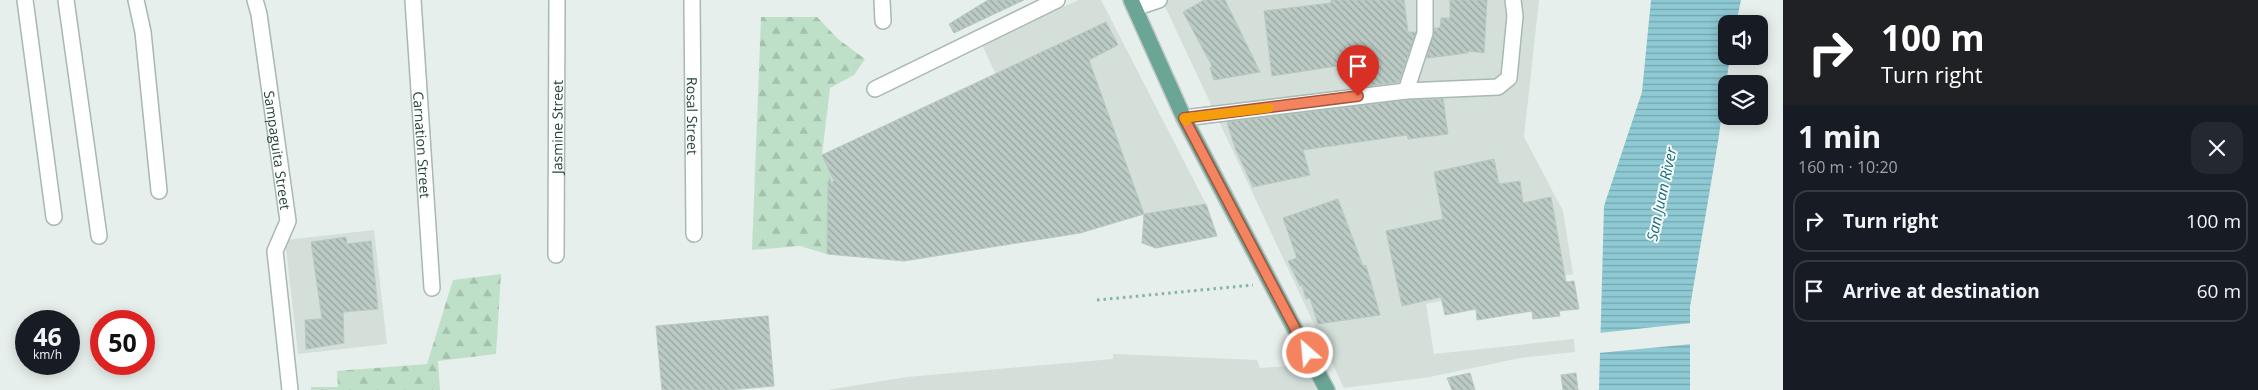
<!DOCTYPE html>
<meta charset="utf-8">
<style>
:root{--surface:#171b24;--page:#242831;--text:#f1f3f6;--muted:#9ea1a6;--line:#363941}
body{margin:0;font-family:"Open Sans",sans-serif;background:var(--page);color:var(--text);height:100vh;display:flex;flex-direction:column;font-size:19px;white-space:nowrap}
*{box-sizing:border-box;margin:0}
p{font-size:16px;color:var(--muted)}
.icon{flex:none;width:28px;height:28px;fill:none;stroke:currentColor;stroke-width:2;stroke-linecap:round;stroke-linejoin:round}
.map{position:relative;flex:1;overflow:hidden}
.panel{display:flex;flex-direction:column;background:var(--surface);width:475px}
.panel>*{flex:none}
.banner{background:#202124;color:#fff;overflow:hidden}
.fabs{position:absolute;left:1718px;top:15px;display:grid;gap:10px}
.fabs a{display:grid;place-items:center;width:50px;height:50px;border-radius:10px;background:var(--surface);box-shadow:0 2px 12px #0003;font-size:25px}
.speed{position:absolute;left:15px;top:310px;display:flex;gap:10px;font-size:25px;font-weight:700;text-align:center}
.speed>*{display:grid;place-content:center;width:65px;height:65px;border-radius:50%;background:var(--surface);box-shadow:0 2px 12px #0003;line-height:1}
.speed small{font-size:12px;font-weight:400}
.speed .limit{border:8px solid #d22;background:#fff;color:#111}
.pin{position:absolute;display:grid;place-items:center;width:42px;height:42px;color:#fff;margin:-51px -21px;border-radius:50% 50% 50% 0;rotate:-45deg;box-shadow:0 0 5px #0007}
.pin .icon{rotate:45deg}
.me{position:absolute;width:55px;margin:-28px;rotate:333deg;stroke-linejoin:round;filter:drop-shadow(0 0 4px #0008)}
.turn{display:flex;align-items:center;gap:18px;height:105px;padding:0 15px;font-size:22px}
.turn .icon{width:65px;height:65px;stroke-width:2.5}
.turn b{display:block;font-size:35px;line-height:42px}
.round{display:grid;place-items:center;flex:none;width:52px;height:52px;border-radius:15px;background:var(--page)}
.overview{display:flex;align-items:center;justify-content:space-between;height:85px;padding:0 15px}
h1{font-size:30px;font-weight:700;line-height:38px}
ul{padding:0;list-style:none}
li{display:flex;align-items:center;gap:15px;height:62px;margin:0 10px 8px;padding:0 5px;border:2px solid var(--line);border-radius:15px}
li div{flex:1}
li b{display:block;font-size:19px}
li em{font-style:normal}
main{display:flex;flex:1;min-height:0}
.map>svg:first-child{display:block}
.built{fill:#d4dfda}
.forest{fill:url(#forest-firs)}
.water{fill:url(#water-rules)}
.pier{fill:#e6efeb}
.building{fill:url(#building-back-hatch);stroke:#b8c9c2}
.lines{fill:none;stroke-linecap:round;stroke-linejoin:round}
.minor-casing{stroke:#a8b8b2;stroke-width:18}
.major-casing{stroke:#c2cac8;stroke-width:18}
.path{stroke:#86b3a5;stroke-width:3;stroke-dasharray:2.5 4;stroke-linecap:butt}
.minor{stroke:#fff;stroke-width:15}
.major{stroke:#6aa596;stroke-width:15}
.route-casing{stroke:#9f563e;stroke-width:12}
.route{stroke:#f4845f;stroke-width:9}
.slow{stroke:#f59e0b;stroke-width:9}
.labels{text-anchor:middle;dominant-baseline:central;stroke-width:4;stroke-linejoin:round;paint-order:stroke}
.street-label{font-size:14px;fill:#24423a;stroke:#f7fbf9}
.water-label{font-size:15px;font-style:italic;fill:#1c6f80;stroke:#f7fbf9}
</style>
<main>
<div class="map">
<svg width="1783" height="390" viewBox="0 0 1783 390">
<defs>
<pattern id="forest-firs" width="22" height="20" patternUnits="userSpaceOnUse" patternTransform="scale(1.25)"><rect width="22" height="20" fill="#bfe0c8"/><path d="M5 1l3.5 6h-7zM16 11l3.5 6h-7z" fill="#a4c1ad"/></pattern>
<pattern id="water-rules" width="6" height="5" patternUnits="userSpaceOnUse" patternTransform="scale(1.25)"><rect width="6" height="5" fill="#8ec9d4"/><path d="M0 2.5h6" fill="none" stroke="#74a5ad"/></pattern>
<pattern id="building-back-hatch" width="6" height="6" patternUnits="userSpaceOnUse" patternTransform="scale(1.25)"><rect width="6" height="6" fill="#bbcac4"/><path d="M-1 5l2 2M0 0l6 6M5-1l2 2" fill="none" stroke="#98a6a0"/></pattern>
</defs>
<rect width="100%" height="100%" fill="#e6efeb"/>
<path class="built" d="M1079 0H1101L1206 204 1144 214 1080 233 904 261 827 254 828 184 822 155 996 75 982 45 1022 24Z
M1162 0H1539L1524 137 1563 211 1573 274 1426 304 1434 354 1574 339 1575 352 1520 358 1430 377 1344 388Z
M374 230 387 344 298 354 285 240Z
M1113 354 1257 360 1260 368 1304 365 1316 390H827L907 377 1113 359Z"/>
<path class="forest" d="M761 17H817L838 39 865 59 854 75 830 88 822 155 831 175 827 254 800 246 752 250Z
M501 274 496 354 438 361 440 390H311V387H338L337 371 427 364 453 280Z"/>
<path class="water" d="M1651 0H1741L1736 24H1726V56H1730L1718 142 1690 307V390H1599L1604 206 1642 92Z"/>
<path class="pier" d="M1692 323V344L1598 353 1599 333Z"/>
<path class="building" d="M988 0H1024L954 33 949 24Z
M1204 0H1225L1260 72 1214 80 1210 68 1212 66 1183 12Z
M1331 0H1404L1408 32H1416L1399 82 1350 88 1349 70H1337V66L1272 76 1264 11 1331 3Z
M1450 0H1487L1484 53 1468 51V53L1427 58 1434 28H1440L1441 18H1450Z
M1106 22 1118 45 1089 60 1144 214 1080 233 904 261 827 254 828 184 834 181 822 155Z
M1443 99 1448 134 1408 139 1407 135 1303 150 1310 175 1253 187 1235 148 1227 122 1407 100Z
M1494 159 1499 184 1520 181 1523 203 1551 197 1566 282 1574 281 1579 309 1559 311 1560 316 1533 319 1532 311 1477 320 1476 309 1445 315 1441 297 1402 306 1386 231 1443 219 1434 172Z
M1338 199 1363 266 1366 265 1380 315 1318 324 1310 298 1306 299 1302 285 1300 286 1288 261 1297 258 1283 218Z
M1206 204 1217 236 1156 248 1142 243 1144 214Z
M346 237 347 244 371 241 378 309 343 312 344 343 306 349 305 320 322 319 311 242Z
M768 316 774 386 728 390H662L656 326Z
M1470 373 1475 390H1452L1447 378Z
M1576 373 1578 390H1563L1561 375Z"/>
<g class="lines">
<g class="minor-casing">
<g id="minor">
<path d="M25 0 54 217"/>
<path d="M66 0 99 236"/>
<path d="M136 0 143 32 159 191"/>
<path id="s1" d="M255 0 259 14 288 221 275 251 290 390"/>
<path id="s2" d="M413 0 432 288"/>
<path id="s3" d="M692 0 694 234"/>
<path d="M882 0 883 21"/>
<path d="M1135 8 1159 0"/>
<path d="M875 89 1057 0"/>
<path d="M1406 91 1425 33V0"/>
<path d="M1184 118 1406 91 1498 87 1509 78 1515 16 1513 0"/>
<path id="s4" d="M556 255 557 0"/>
</g>
</g>
<g class="major-casing">
<path id="major" d="M1131 0 1184 118 1327 390"/>
</g>
<path class="path" d="M1097 300 1253 285"/>
<use href="#minor" class="minor"/>
<use href="#major" class="major"/>
</g>
<g class="lines">
<g class="route-casing">
<path id="route" d="M1308 353 1184 118 1358 96"/>
</g>
<use href="#route" class="route"/>
<path class="slow" d="M1186 121 1184 118 1269 108"/>
</g>
<g class="labels">
<g class="street-label">
<text stroke="none"><textPath href="#s3" startOffset="116">Rosal Street</textPath></text>
<text stroke="none"><textPath href="#s4" startOffset="128">Jasmine Street</textPath></text>
<text stroke="none"><textPath href="#s2" startOffset="145">Carnation Street</textPath></text>
<text stroke="none"><textPath href="#s1" startOffset="152">Sampaguita Street</textPath></text>
</g>
<g class="water-label">
<text transform="translate(1661 194) rotate(-78)">San Juan River</text>
</g>
</g>
</svg>
<div class="fabs">
<a><svg class="icon" aria-label="sound" viewBox="0 0 24 24"><path d="M4 9h4l5-4v14l-5-4H4zM17 9q2 3 0 6"/></svg></a>
<a><svg class="icon" aria-label="layers" viewBox="0 0 24 24"><path d="M12 4l9 5-9 5-9-5zM3 14l9 5 9-5"/></svg></a>
</div>
<div class="speed"><div>46<small>km/h</small></div><div class="limit">50</div></div>
<div class="pin" style="left:1358px;top:96px;background:#d93025"><svg class="icon" aria-label="arrive" viewBox="0 0 24 24"><path d="M6 21V4h12l-3 4 3 4H6"/></svg></div>
<svg class="me" style="left:1308px;top:353px" viewBox="-20 -20 40 40"><circle r="17" fill="#f4845f" stroke="#fff" stroke-width="3"/><path d="M0-11L8 9 0 5-8 9z" fill="#fff"/></svg>
</div>
<section class="panel">
<div class="banner">
<div class="turn"><svg class="icon" aria-label="right" viewBox="0 0 24 24"><path d="M7 20v-9h11M14 6l5 5-5 5"/></svg><div><b>100 m</b>Turn right</div></div>
</div>
<div class="overview"><div><h1>1 min</h1><p>160 m · 10:20</p></div><a class="round"><svg class="icon" aria-label="close" viewBox="0 0 24 24"><path d="M6 6l12 12M18 6L6 18"/></svg></a></div>
<ul>
<li><svg class="icon" aria-label="right" viewBox="0 0 24 24"><path d="M7 20v-9h11M14 6l5 5-5 5"/></svg><div><b>Turn right</b></div><em>100 m</em></li>
<li><svg class="icon" aria-label="arrive" viewBox="0 0 24 24"><path d="M6 21V4h12l-3 4 3 4H6"/></svg><div><b>Arrive at destination</b></div><em>60 m</em></li>
</ul>
</section>
</main>
